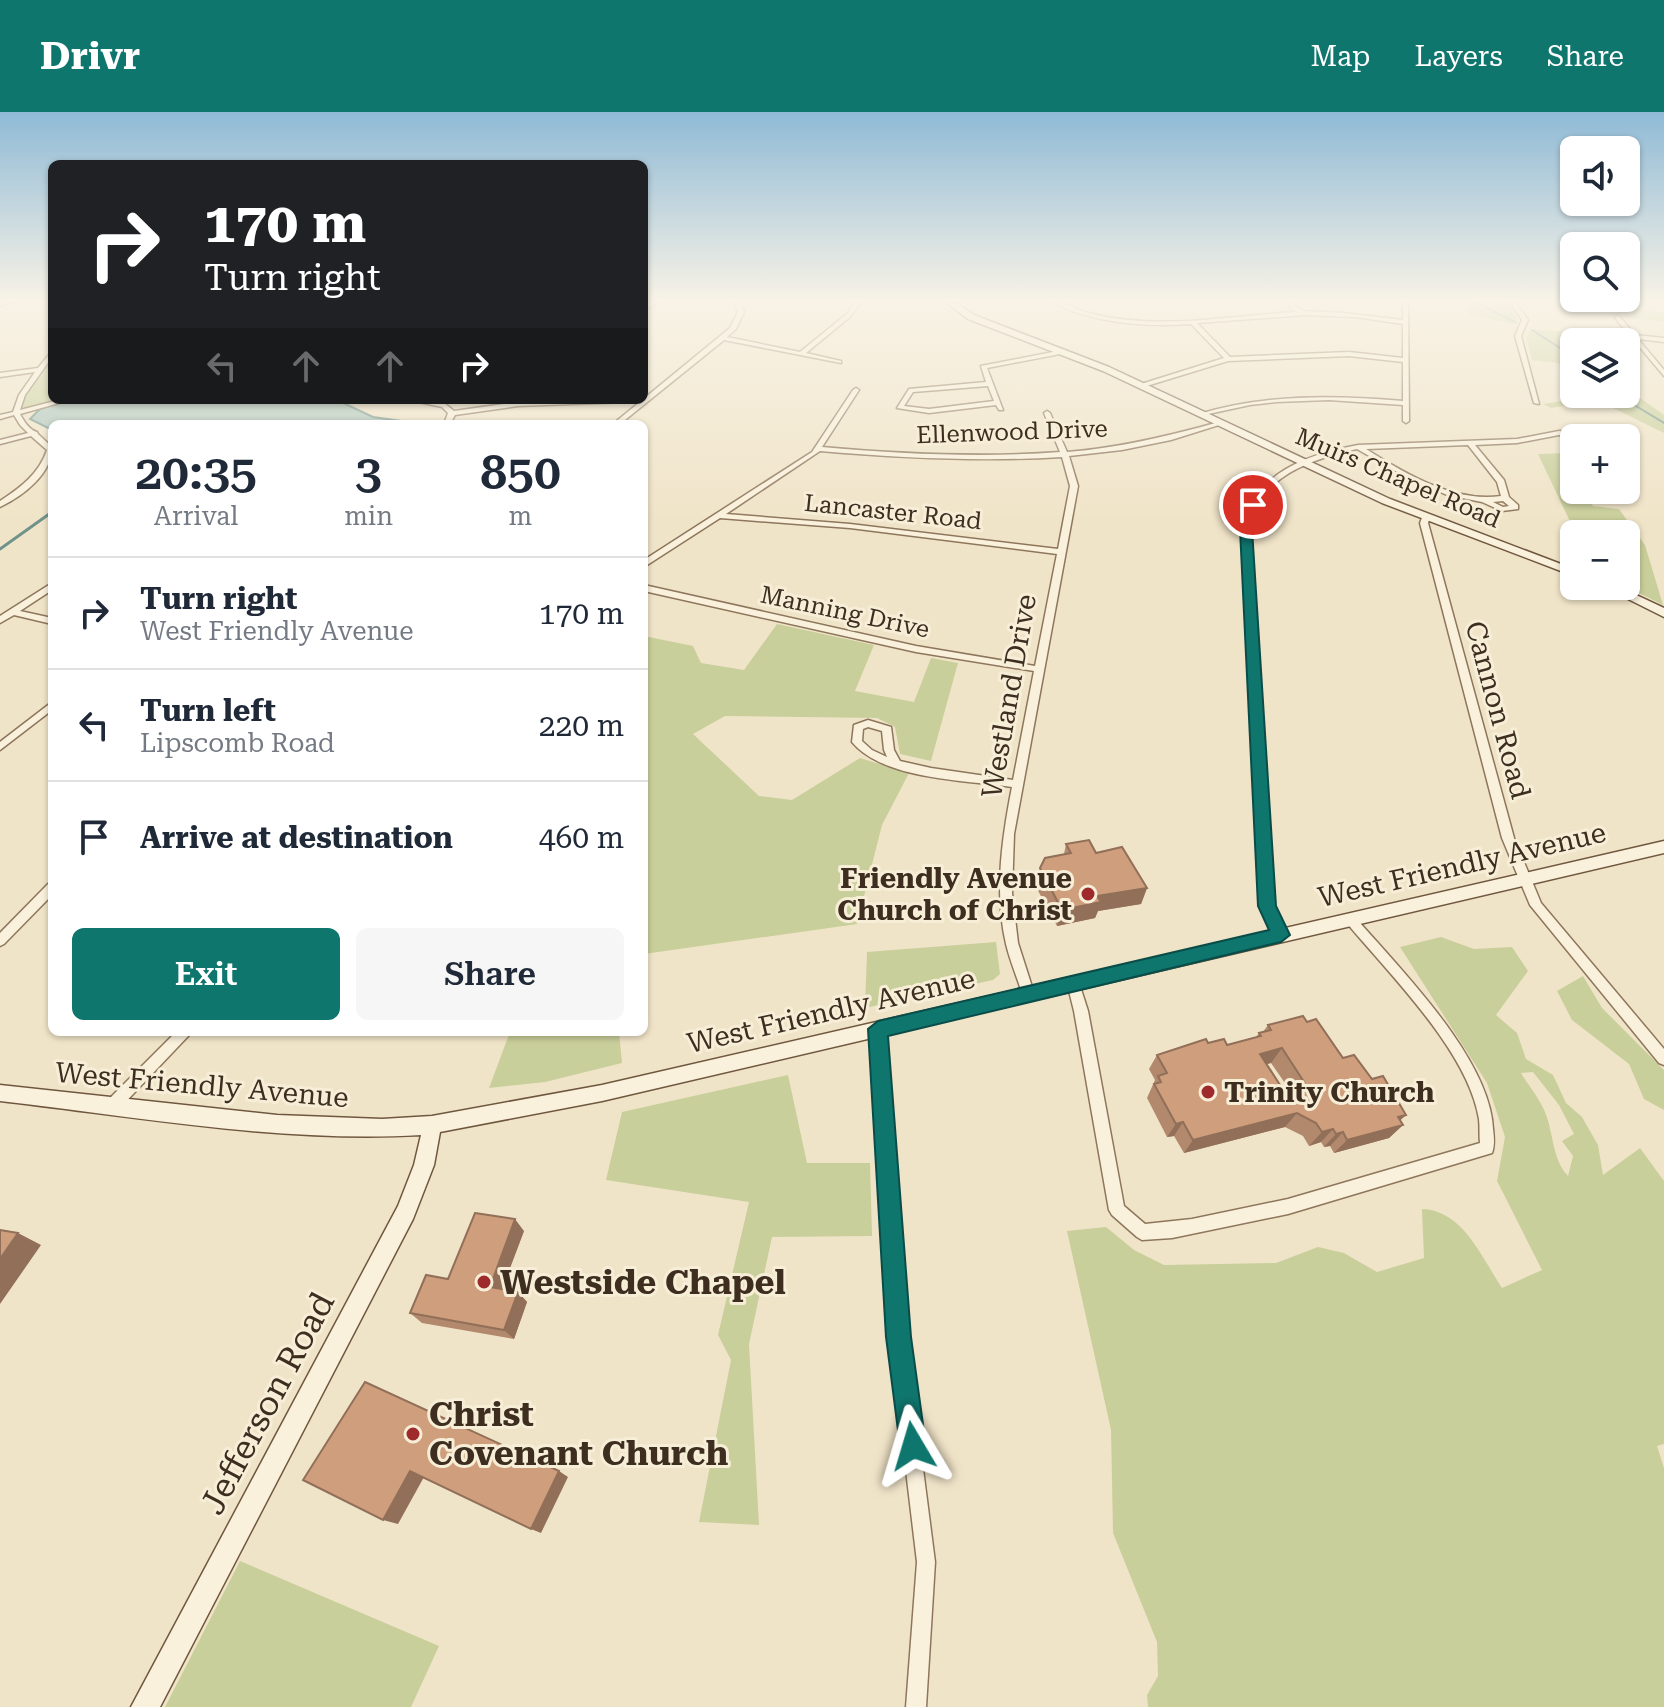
<!DOCTYPE html>
<meta charset="utf-8">
<style>
:root{--surface:#fff;--page:#f6f6f7;--text:#1f2937;--muted:#747a83;--line:#e0e1e3;--accent:#0f766e}
body{margin:0;font-family:"Roboto Serif",serif;background:var(--page);color:var(--text);height:100vh;display:flex;flex-direction:column;font-size:30px;white-space:nowrap}
*{box-sizing:border-box;margin:0}
p{font-size:26px;color:var(--muted)}
.icon{flex:none;width:44px;height:44px;fill:none;stroke:currentColor;stroke-width:2;stroke-linecap:round;stroke-linejoin:round}
.map{position:relative;flex:1;overflow:hidden}
.side{position:absolute;left:48px;top:308px;width:600px;height:616px;display:flex;flex-direction:column;background:var(--surface);border-radius:12px;box-shadow:0 2px 6px #0004}
.side>*{flex:none}
.guide{position:absolute;left:48px;top:48px;width:600px;height:244px;border-radius:12px;box-shadow:0 2px 6px #0004;background:#202124;color:#fff;overflow:hidden}
.controls{position:absolute;left:1560px;top:24px;display:grid;gap:16px}
.controls a{display:grid;place-items:center;width:80px;height:80px;border-radius:12px;background:var(--surface);box-shadow:0 2px 6px #0004;font-size:40px}
.pin{position:absolute;display:grid;place-items:center;width:68px;height:68px;color:#fff;margin:-34px;border:4px solid #fff;border-radius:50%;box-shadow:0 2px 8px #0007}
.me{position:absolute;width:88px;margin:-44px;rotate:353deg;stroke-linejoin:round;filter:drop-shadow(0 0 6px #0008)}
.turn{display:flex;align-items:center;gap:28px;height:168px;padding:0 24px;font-size:36px}
.turn .icon{width:104px;height:104px;stroke-width:2.5}
.turn b{display:block;font-size:56px;line-height:68px}
.lanes{display:flex;align-items:center;height:76px;padding:0 24px;background:#0003;justify-content:center;gap:40px;direction:ltr}
.lanes .off{opacity:.35}
.eta{display:flex;justify-content:space-evenly;align-items:center;height:136px;text-align:center}
.eta b{font-size:48px;font-weight:600;line-height:56px}
.cta{display:flex;gap:16px;margin-top:auto;padding:16px 24px}
.cta a{flex:1;height:92px;border-radius:12px;background:var(--accent);color:#fff;font-size:32px;font-weight:600;line-height:92px;text-align:center}
.cta a+a{background:var(--page);color:var(--text)}
ul{padding:0;list-style:none}
li{display:flex;align-items:center;gap:24px;height:112px;padding:0 24px;border-top:2px solid var(--line)}
li div{flex:1}
li b{display:block;font-size:30px}
li em{font-style:normal}
header{display:flex;align-items:center;gap:48px;box-sizing:border-box;height:112px;padding:0 40px;background:var(--accent);color:#fff}
header strong{font-size:38px}
nav{display:flex;gap:44px;margin-inline-start:auto;font-size:28px}
.map>svg:first-child{display:block}
.green{fill:#c9cf9b;fill-rule:evenodd}
.water{fill:#a9c4bc;stroke:#6f938a;stroke-width:2}
.lines{fill:none;stroke-linecap:round;stroke-linejoin:round}
.stream-far1{stroke:#6f938a;stroke-width:2}
.stream{stroke:#6f938a;stroke-width:3}
.street-casing{stroke:#8d765c;stroke-width:3}
.secondary-casing{stroke:#6f573f;stroke-width:3}
.street{fill:#faf1dc;fill-rule:evenodd}
.secondary{fill:#faf1dc;fill-rule:evenodd}
.wall{fill:#b2896c;fill-rule:evenodd}
.shaded-wall{fill:#916f58}
.building{fill:#cf9f7d;stroke:#916f58;stroke-width:2;fill-rule:evenodd}
.route{fill:#0f766e;stroke:#0a4d48;stroke-width:2}
.poi-dot{fill:#9e2a2b;stroke:#f7eed8;stroke-width:3}
.labels{text-anchor:middle;dominant-baseline:central;stroke-width:6;stroke-linejoin:round;paint-order:stroke}
.far-street-label{font-size:24px;fill:#3d2e20;stroke:#f7eed8}
.street-label{font-size:28px;fill:#3d2e20;stroke:#f7eed8}
.poi-label{font-size:28px;font-weight:bold;fill:#3d2e20;stroke:#f7eed8;text-anchor:end}
.near-poi-label{font-size:34px;font-weight:bold;fill:#3d2e20;stroke:#f7eed8;text-anchor:start}
.near-street-label{font-size:34px;fill:#3d2e20;stroke:#f7eed8}
</style>
<header>
<strong>Drivr</strong>
<nav><a>Map</a><a>Layers</a><a>Share</a></nav>
</header>
<div class="map">
<svg width="1664" height="1595" viewBox="0 0 1664 1595">
<rect width="100%" height="100%" fill="#f0e4c8"/>
<path class="green" d="M1455 187H1504L1516 203 1518 213 1470 203 1468 191Z
M1602 194 1664 200V210L1610 204Z
M1531 217 1584 221 1591 230H1574V263L1558 251 1532 248 1526 226Z
M52 244V288H61L28 296 19 294Z
M1626 276 1664 303V340V321L1597 288 1551 296 1543 292C1575 287 1593 282 1626 282Z
M1567 341 1574 351V378H1581L1593 394 1619 397 1645 433 1663 493 1627 475 1631 463 1626 452V422H1576L1538 342Z
M777 512 874 533 855 579 914 590 931 546 958 551 931 649 900 642 895 615 877 606 725 604 693 622 759 684 792 688 860 646 909 661 882 713 857 812 644 842V524L693 534 701 551 744 558Z
M1441 825 1474 837 1512 835 1528 859 1496 903 1517 921 1526 947 1553 963 1566 991 1582 1005 1598 1033 1603 1063 1640 1036 1664 1069V1332L1657 1334 1664 1356V1595H1148L1147 1583 1158 1564 1157 1530 1113 1421 1111 1318 1067 1119 1106 1115 1134 1138 1164 1153 1276 1151 1318 1135 1344 1141 1377 1160 1424 1146 1422 1097C1463 1098 1482 1146 1502 1176L1542 1158 1497 1069 1505 1025 1487 971 1400 835ZM1533 960 1559 993 1574 1022 1562 1029 1573 1044 1568 1064C1552 1047 1554 1022 1545 1000 1539 986 1529 974 1521 961Z
M996 830 1000 862 993 868 865 896 867 840Z
M1583 864 1602 896 1664 958V998L1644 987 1629 952 1572 908 1557 879Z
M510 920H619L622 951 545 970 489 976Z
M788 963 807 1051H870L872 1124 772 1125 749 1232 759 1413 699 1410 731 1248 718 1223 749 1090 606 1068 622 1000Z
M240 1449 439 1534 411 1595H165Z"/>
<path class="water" d="M71 288H337L373 305 416 311 52 312V318L30 307 42 295Z"/>
<g class="lines">
<path class="stream-far1" d="M1469 187 1515 210
M1532 218 1574 245
M1616 282 1664 311"/>
<path class="stream" d="M0 437 52 400"/>
<g class="street-casing">
<path id="street" d="M16 187H24L0 194V190Z
M660 187H667L644 198V194Z
M734 187H739L744 200 736 217 727 225 800 240 847 202 857 187H863L851 204 806 241 841 249V251L724 228 620 312H613L730 216 738 200Z
M1047 187C1059 186 1070 195 1082 199 1101 205 1122 208 1142 209 1193 212 1245 203 1296 200L1289 195 1290 187H1294L1295 194 1303 199 1343 201 1403 208V187H1408L1409 309 1406 311 1403 309V293L1329 288 1276 290 1250 293 1199 304V302C1266 282 1333 283 1403 289V250L1349 244 1228 249 1140 276 1137 274 1138 273 1224 246 1191 212C1143 215 1090 212 1047 187ZM1306 203 1355 205 1403 212V246L1349 240 1230 245 1197 211Z
M1508 187H1513L1528 208 1521 224 1539 292 1534 291 1515 224 1522 208Z
M1615 204H1619L1635 223 1664 226V230L1638 227 1664 258V264L1615 206Z
M1063 238 1065 241 987 256 1003 298H999L996 293 929 301 897 296 909 277 986 270 981 254ZM988 274 994 289 929 297 904 294 913 280Z
M52 239V245L25 283 20 298 59 288H70L20 302C24 309 29 318 37 320L38 322 52 335C52 362 23 384 0 395V389C20 376 39 362 47 338L31 324 0 332V328L28 321 20 313 14 303 0 307V303L13 300 19 283 35 260 0 265V261L38 256Z
M856 276 859 278 822 335C902 342 981 346 1060 340L1044 301 1047 299 1050 301 1067 340C1119 336 1169 324 1219 310L1222 312 1171 328 1122 338 1069 344 1078 374 1014 722 1012 781 1018 831 1034 881 1033 885 1028 886 1023 885 1022 881C1017 865 1010 849 1006 832 994 781 1002 726 1012 675 965 668 884 668 852 630L854 613 868 608 891 615 894 638 900 649 931 656 1013 668 1034 559 916 540 644 479V473L916 534 1035 554 1057 442 850 416 720 406 644 455V448L812 340 853 278ZM820 339C901 346 981 350 1062 345L1070 374 1058 437 850 412 726 402ZM868 615 882 619 884 638 887 645 872 638 862 629 863 617Z
M409 288 444 291 454 299 518 290 630 288 627 290 518 294 455 303 450 312H444L448 301 442 295Z
M1559 319 1608 321 1611 323 1608 325 1559 323 1517 331 1475 333 1504 368 1509 385 1518 393V397L1502 399 1482 390 1447 383 1406 365 1357 337C1320 345 1271 360 1255 398 1252 404 1251 411 1250 417L1273 794 1287 823 1285 826H1277L1261 794 1242 417C1255 360 1306 343 1358 333L1517 327ZM1468 333 1497 370 1501 384C1454 391 1404 361 1366 337ZM1503 389 1509 394 1503 395 1493 390Z
M1423 403 1430 405 1428 411 1514 726 1541 791 1664 937V953L1659 951 1530 793 1502 726 1420 411Z
M52 471V478L20 499 52 506V512L14 503 0 511V504Z
M52 590V598L0 638V630Z
M52 771V783L4 832 0 834V821L48 772Z
M1350 802 1354 804C1399 856 1490 946 1493 1017 1494 1025 1495 1033 1492 1041L1288 1102 1172 1126 1142 1128 1137 1125 1112 1103 1109 1098 1074 899 1067 871 1068 867 1073 866 1078 867 1079 871 1088 899 1124 1094 1145 1112 1192 1107 1288 1087 1480 1031C1479 1023 1480 1015 1479 1007 1468 939 1389 862 1346 810L1344 807 1346 804Z
M878 911 883 913 885 917 906 1225 935 1450 926 1595H906L917 1450 890 1225 871 917 873 913Z
M176 920H192L116 1000 111 1001 106 1000 104 995 106 990Z"/>
</g>
<g class="secondary-casing">
<path id="secondary" d="M942 187H950L974 203 1109 255 1390 387 1574 457V464L1382 391 1103 259 968 207Z
M1602 474H1617L1664 496V505Z
M1664 729V741L602 989 440 1020 434 1053 413 1107 160 1595H131L398 1094 414 1053 421 1023C281 1031 139 1005 0 989V973L277 1003 382 1007 432 1004 602 973Z"/>
</g>
<use href="#street" class="street"/>
<use href="#secondary" class="secondary"/>
</g>
<path class="wall" d="M1066 732 1096 741 1147 776 1141 792 1098 799 1095 806 1057 814 1035 773 1040 756 1064 742Z
M1307 910 1343 946 1372 967 1406 1003 1400 1008 1403 1013 1389 1026 1334 1041 1330 1034 1324 1035 1321 1030 1309 1034 1303 1024 1285 1015 1184 1041 1174 1024 1167 1025 1147 986 1155 968 1149 957 1157 943 1208 931 1227 933 1256 925 1259 921 1263 920 1268 913ZM1271 951 1287 974 1282 976 1267 952Z
M524 1119 502 1177 518 1180 527 1190 514 1227 422 1211 410 1201 448 1167Z"/>
<path class="shaded-wall" d="M1147 776 1141 792 1098 799 1095 806 1057 814 1062 798 1097 784Z
M1282 936 1271 951 1250 956 1260 942Z
M1297 1001 1285 1015 1184 1041 1193 1028Z
M1406 1003 1392 1016 1403 1013 1389 1026 1334 1041 1347 1028 1398 1005Z
M1183 1010 1174 1024 1167 1025 1176 1012Z
M1333 1017 1321 1030 1309 1034 1322 1020Z
M1343 1020 1330 1034 1324 1035 1336 1022Z
M515 1107 524 1119 499 1185 490 1175Z
M18 1121 41 1133 0 1192V1147Z
M518 1180 527 1190 514 1227 504 1218Z
M410 1359 424 1365 398 1412 383 1408Z
M559 1359 568 1365 541 1421 531 1417Z"/>
<path class="building" d="M1089 728 1096 741 1122 735 1147 776 1097 784 1101 790 1062 798 1040 756 1045 746 1071 741 1066 732Z
M1303 904 1307 910 1316 907 1343 946 1354 943 1372 967 1383 964 1406 1003 1398 1005 1403 1013 1347 1028 1343 1020 1336 1022 1333 1017 1322 1020 1316 1011 1297 1001 1193 1028 1183 1010 1176 1012 1154 972 1161 970 1158 964 1167 961 1157 943 1206 927 1208 931 1224 927 1227 933 1261 924 1259 921 1271 918 1268 913ZM1282 936 1304 970 1282 976 1260 942Z
M475 1101 515 1107 490 1175 518 1180 504 1218 410 1201 426 1163 448 1167Z
M0 1118 18 1121 0 1147Z
M365 1270 559 1359 531 1417 410 1359 383 1408 303 1368Z"/>
<linearGradient id="sky" x2="0" y2="1"><stop stop-color="#8fbad6"/><stop offset="0.46" stop-color="#f8f3e6"/><stop offset="1" stop-color="#f8f3e6" stop-opacity="0"/></linearGradient>
<rect width="1664" height="410" fill="url(#sky)"/>
<path class="route" d="M1248 391 1258 393 1253 402 1252 417 1276 794 1290 823 1281 830 888 924 911 1225 926 1334 922 1343 913 1347 904 1343 900 1334 886 1225 868 917 878 909 1269 818 1258 794 1240 417 1241 402Z"/>
<g class="poi-dot">
<circle cx="1088" cy="782" r="8"/>
<circle cx="1208" cy="980" r="8"/>
<circle cx="484" cy="1170" r="8"/>
<circle cx="413" cy="1322" r="8"/>
</g>
<g class="labels">
<g class="far-street-label">
<text transform="translate(1012 320) rotate(-2)">Ellenwood Drive</text>
<text transform="translate(1398 366) rotate(23)">Muirs Chapel Road</text>
<text transform="translate(893 400) rotate(6)">Lancaster Road</text>
<text transform="translate(845 500) rotate(12)">Manning Drive</text>
</g>
<g class="street-label">
<text transform="translate(1009 584) rotate(-80)">Westland Drive</text>
<text transform="translate(1498 598) rotate(75)">Cannon Road</text>
<text transform="translate(1462 753) rotate(-13)">West Friendly Avenue</text>
<text transform="translate(831 899) rotate(-13)">West Friendly Avenue</text>
<text transform="translate(202 973) rotate(5)">West Friendly Avenue</text>
</g>
<g class="poi-label">
<text x="1072" y="766">Friendly Avenue<tspan x="1072" dy="32">Church of Christ</tspan></text>
<text x="1224" y="980" text-anchor="start">Trinity Church</text>
</g>
<g class="near-poi-label">
<text x="500" y="1170">Westside Chapel</text>
<text x="429" y="1302">Christ<tspan x="429" dy="39">Covenant Church</tspan></text>
</g>
<g class="near-street-label">
<text transform="translate(267 1291) rotate(-62)">Jefferson Road</text>
</g>
</g>
</svg>
<div class="controls">
<a><svg class="icon" aria-label="sound" viewBox="0 0 24 24"><path d="M4 9h4l5-4v14l-5-4H4zM17 9q2 3 0 6"/></svg></a>
<a><svg class="icon" aria-label="search" viewBox="0 0 24 24"><circle cx="10" cy="10" r="6"/><path d="M15 15l6 6"/></svg></a>
<a><svg class="icon" aria-label="layers" viewBox="0 0 24 24"><path d="M12 4l9 5-9 5-9-5zM3 14l9 5 9-5"/></svg></a>
<a>+</a>
<a>−</a>
</div>
<div class="pin" style="left:1253px;top:393px;background:#d93025"><svg class="icon" aria-label="arrive" viewBox="0 0 24 24"><path d="M6 21V4h12l-3 4 3 4H6"/></svg></div>
<svg class="me" style="left:913px;top:1334px" viewBox="-20 -20 40 40"><path d="M0-17L14 15 0 8-14 15z" fill="#0f766e" stroke="#fff" stroke-width="4"/></svg>
<div class="guide">
<div class="turn"><svg class="icon" aria-label="right" viewBox="0 0 24 24"><path d="M7 20v-9h11M14 6l5 5-5 5"/></svg><div><b>170 m</b>Turn right</div></div>
<div class="lanes"><svg class="icon off" aria-label="left" viewBox="0 0 24 24"><path d="M17 20v-9H6M10 6l-5 5 5 5"/></svg><svg class="icon off" aria-label="ahead" viewBox="0 0 24 24"><path d="M12 20V5M6 11l6-6 6 6"/></svg><svg class="icon off" aria-label="ahead" viewBox="0 0 24 24"><path d="M12 20V5M6 11l6-6 6 6"/></svg><svg class="icon" aria-label="right" viewBox="0 0 24 24"><path d="M7 20v-9h11M14 6l5 5-5 5"/></svg></div>
</div>
<section class="side">
<div class="eta">
<div><b>20:35</b><p>Arrival</p></div>
<div><b>3</b><p>min</p></div>
<div><b>850</b><p>m</p></div>
</div>
<ul>
<li><svg class="icon" aria-label="right" viewBox="0 0 24 24"><path d="M7 20v-9h11M14 6l5 5-5 5"/></svg><div><b>Turn right</b><p>West Friendly Avenue</p></div><em>170 m</em></li>
<li><svg class="icon" aria-label="left" viewBox="0 0 24 24"><path d="M17 20v-9H6M10 6l-5 5 5 5"/></svg><div><b>Turn left</b><p>Lipscomb Road</p></div><em>220 m</em></li>
<li><svg class="icon" aria-label="arrive" viewBox="0 0 24 24"><path d="M6 21V4h12l-3 4 3 4H6"/></svg><div><b>Arrive at destination</b></div><em>460 m</em></li>
</ul>
<div class="cta"><a>Exit</a><a>Share</a></div>
</section>
</div>
